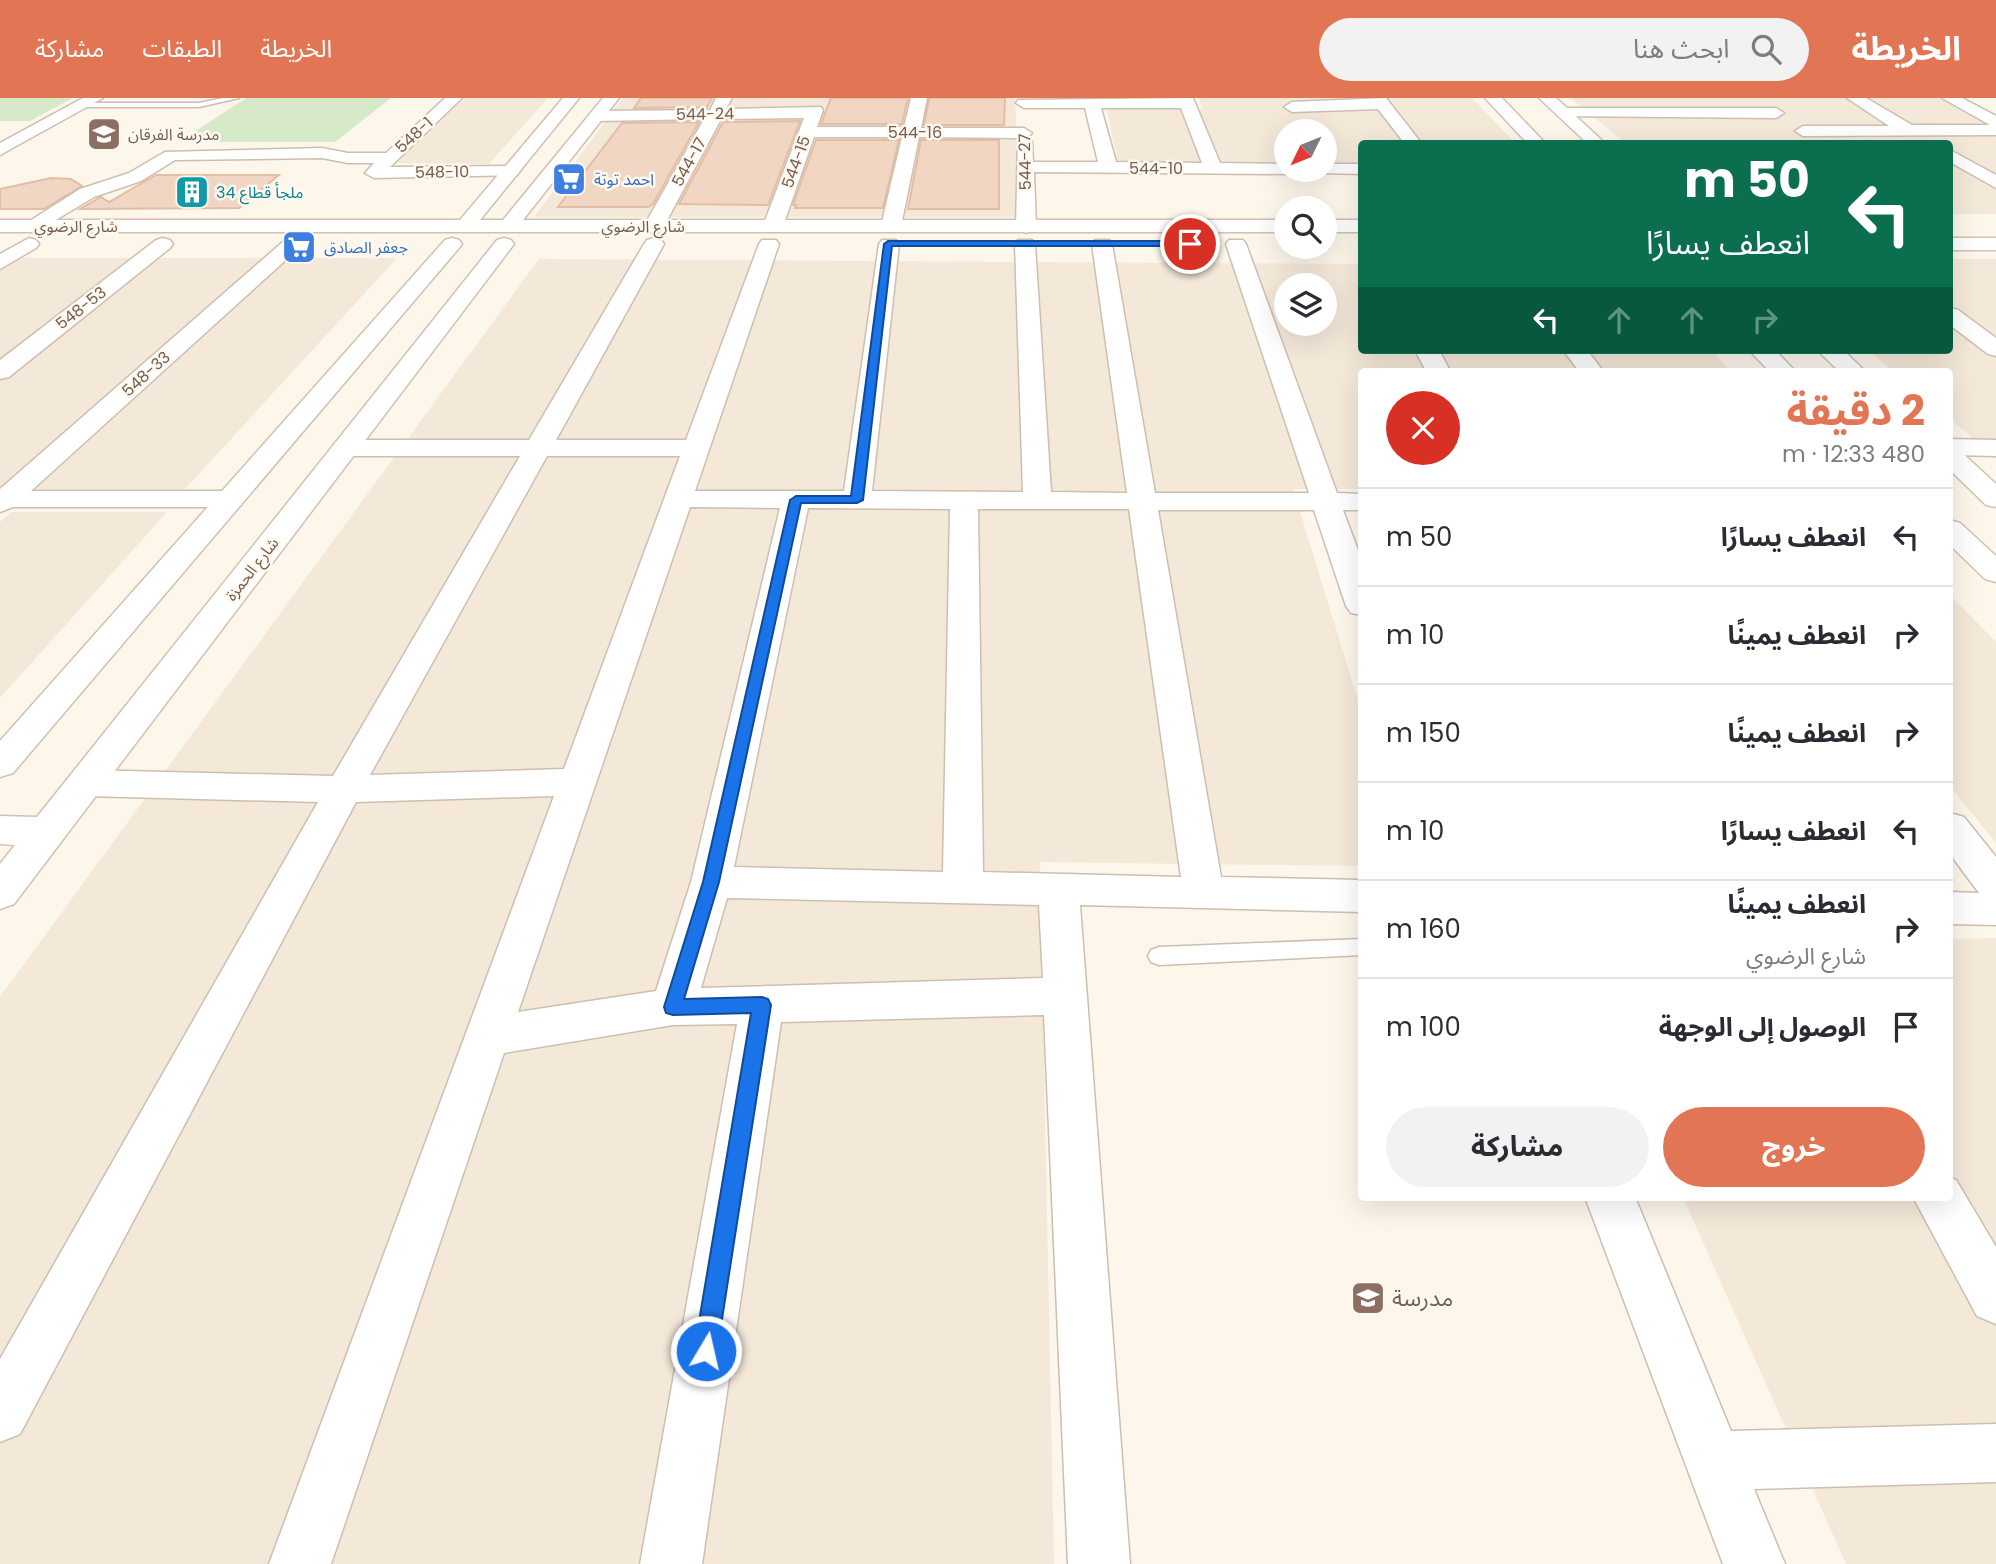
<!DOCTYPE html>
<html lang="ar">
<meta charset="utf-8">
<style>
:root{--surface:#fff;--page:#f2f2f3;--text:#2b2b33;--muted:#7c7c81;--line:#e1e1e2;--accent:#e27554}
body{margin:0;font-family:Poppins,"Noto Sans Arabic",sans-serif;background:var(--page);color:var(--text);direction:rtl;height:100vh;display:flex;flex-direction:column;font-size:26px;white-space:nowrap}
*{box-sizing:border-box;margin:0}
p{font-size:23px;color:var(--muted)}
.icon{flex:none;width:38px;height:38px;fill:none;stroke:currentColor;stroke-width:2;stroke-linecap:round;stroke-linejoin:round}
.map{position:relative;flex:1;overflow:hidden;direction:ltr}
.panel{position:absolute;left:1358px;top:270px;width:595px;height:833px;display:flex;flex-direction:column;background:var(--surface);border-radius:7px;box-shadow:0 7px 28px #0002;direction:rtl}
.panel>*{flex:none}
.top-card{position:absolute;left:1358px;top:42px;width:595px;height:214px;border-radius:7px;box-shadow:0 7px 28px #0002;direction:rtl;background:#0b6e4f;color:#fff;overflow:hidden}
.needle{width:46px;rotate:227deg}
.tools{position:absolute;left:1274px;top:21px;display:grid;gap:14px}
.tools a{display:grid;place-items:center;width:63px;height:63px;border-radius:50%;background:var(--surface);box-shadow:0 7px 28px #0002;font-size:35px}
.pin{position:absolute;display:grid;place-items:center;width:60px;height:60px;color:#fff;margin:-30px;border:4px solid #fff;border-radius:50%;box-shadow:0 2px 7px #0007}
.me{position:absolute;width:77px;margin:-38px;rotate:9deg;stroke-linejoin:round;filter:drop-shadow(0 0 5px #0008)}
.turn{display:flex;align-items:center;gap:24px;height:147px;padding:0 28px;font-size:32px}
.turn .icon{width:91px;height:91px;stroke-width:2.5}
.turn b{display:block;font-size:49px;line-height:60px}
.lanes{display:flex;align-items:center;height:66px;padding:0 28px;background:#0003;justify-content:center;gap:35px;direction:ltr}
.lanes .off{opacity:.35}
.round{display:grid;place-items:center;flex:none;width:74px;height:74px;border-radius:37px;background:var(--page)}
.summary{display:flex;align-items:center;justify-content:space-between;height:119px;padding:0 28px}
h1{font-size:42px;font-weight:700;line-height:52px;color:var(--accent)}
.primary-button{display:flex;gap:14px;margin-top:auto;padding:14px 28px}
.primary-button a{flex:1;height:80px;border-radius:42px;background:var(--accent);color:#fff;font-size:28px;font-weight:700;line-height:80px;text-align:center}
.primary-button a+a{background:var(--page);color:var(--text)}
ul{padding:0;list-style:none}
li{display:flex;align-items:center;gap:21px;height:98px;padding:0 28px;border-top:2px solid var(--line)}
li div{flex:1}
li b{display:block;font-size:26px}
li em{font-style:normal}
header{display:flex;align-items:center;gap:42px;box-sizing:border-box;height:98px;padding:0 35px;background:var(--accent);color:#fff}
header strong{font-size:33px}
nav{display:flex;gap:38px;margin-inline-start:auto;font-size:24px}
.search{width:490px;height:63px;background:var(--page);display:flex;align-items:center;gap:18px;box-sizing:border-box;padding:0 24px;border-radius:38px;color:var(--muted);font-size:26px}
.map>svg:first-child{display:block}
.residential{fill:#f4e8d9;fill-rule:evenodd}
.green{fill:#d6eac9}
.building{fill:#f1d6c3;stroke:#e3bda4;stroke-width:2}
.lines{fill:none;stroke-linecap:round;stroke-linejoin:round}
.lane-casing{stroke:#cebeb0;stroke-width:3}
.street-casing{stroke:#cebeb0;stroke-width:3}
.secondary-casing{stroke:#d4c0b0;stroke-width:3}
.lane{fill:#fff;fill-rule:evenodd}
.street{fill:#fff;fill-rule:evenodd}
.secondary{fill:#fff;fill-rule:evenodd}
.route{fill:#1a73e8;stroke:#114b97;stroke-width:2}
.labels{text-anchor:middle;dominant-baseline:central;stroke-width:5;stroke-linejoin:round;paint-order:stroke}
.far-street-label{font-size:16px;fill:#775d4e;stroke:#fff9f1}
.far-education-label{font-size:16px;fill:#785e54;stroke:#fff9f1;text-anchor:start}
.far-shop-label{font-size:16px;fill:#366cbe;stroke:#fff9f1;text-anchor:start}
.far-culture-label{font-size:16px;fill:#0d838f;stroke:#fff9f1;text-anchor:start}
.near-education-label{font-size:23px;fill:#785e54;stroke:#fff9f1;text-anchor:start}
</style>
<header>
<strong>الخريطة</strong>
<div class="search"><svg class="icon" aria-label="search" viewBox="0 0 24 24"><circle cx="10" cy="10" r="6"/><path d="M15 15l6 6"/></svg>ابحث هنا</div>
<nav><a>الخريطة</a><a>الطبقات</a><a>مشاركة</a></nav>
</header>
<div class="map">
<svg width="1996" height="1466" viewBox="0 0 1996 1466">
<rect width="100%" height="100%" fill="#fcf6eb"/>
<path class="residential" d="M465 0H548L489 66 394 65Z
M623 0H1015L1020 119H534Z
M1199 0H1472L1515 45 1362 46 1361 67H1325V33H1286V67L1118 66 1107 11H1202Z
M1571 0H1938L1996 30V116H1950V46L1625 45Z
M0 160H397L185 391H0Z
M539 161 1361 166 1362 252H1711L1731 273H1362L1361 391H1293L1361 612V768L1040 764 1054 1466H0V899ZM1286 187H1325V226H1286Z
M1950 161H1996V360L1950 321V273H1893L1868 252H1950Z
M11 414H167L0 600V424Z
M1950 497 1996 544V745L1950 688Z
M1996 840V1466H1846L1683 1099H1950V841Z"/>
<path class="green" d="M0 0H73L30 23H0Z
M246 0H391L335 44H179Z"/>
<path class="building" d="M641 0H712L707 9 634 10Z
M831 0H908L902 26H821Z
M929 0H1005L1004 27H924Z
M800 23 768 107 679 106 723 24Z
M699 24 653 106 648 109H558L622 25Z
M816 42H899L883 110H795L796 107H793Z
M921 42H999V111H908Z
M156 77H279L239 110 80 111 101 99 109 104Z
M51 80 71 81 82 88 44 111H0V91Z"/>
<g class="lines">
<g class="lane-casing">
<path id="lane" d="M223 0H239L199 9H83L79 7 83 5H199Z
M1362 841V857L1159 867 1151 864 1148 858 1151 852 1159 849Z"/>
</g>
<g class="street-casing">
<path id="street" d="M83 0H103L0 57V45Z
M445 0H462L390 69 511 68 517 69 520 73 517 77 374 80 365 75 374 65H348L322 60 175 62 141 83 94 99 39 132 32 134 22 128 80 91 129 75 165 54 322 50 348 55H386Z
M716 0H732L726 11 821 9 823 12 817 29H904L911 0H927L921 30H1024L1032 35 1028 39 1032 43 1033 64H1098L1085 10H1024L1016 5 1018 2 1193 0 1220 65 1286 66V72H1294L1286 76 1034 74 1036 129 1026 135 1016 129 1018 40 919 39 901 128 891 134 881 128 902 39H814L783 128 773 134 763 128 804 20 721 21 664 128 654 134 647 132 644 128 704 21 597 23 589 18 597 13 710 12ZM1101 10H1181L1202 65 1116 64Z
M1386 0 1422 46H1405L1378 11 1292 14 1284 9 1292 4Z
M1847 0H1866L1912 27H1990L1942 0H1962L1996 18V37L1803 38 1795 33 1803 28H1889Z
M1564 10H1776L1784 15 1776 20 1558 18 1556 15Z
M1950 52 1996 77V90L1950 64Z
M1325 66H1362V76L1319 75 1317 72H1325Z
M29 140 36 142 39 146 36 150 0 171V156Z
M163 140 170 142 173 146 170 150 9 279 0 281V262L156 142Z
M292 140 299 142 302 146 299 150 31 393H231L241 395 245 401 241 407 231 409H13L0 414V391L285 142Z
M654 140 661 142 664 146 556 342H686L759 146 762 142H776L779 146 695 393H844L879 146 882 142H896L899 146 872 393 1023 394 1015 146 1018 142H1032L1035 146 1051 394 1127 395 1092 146 1095 142H1109L1112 146 1155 395H1309L1226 146 1229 142H1243L1246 146 1337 395 1362 396V412H1343L1362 463V517L1351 515 1346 508 1314 412H1158L1221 779 1362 782V814L1080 807 1130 1466H1068L1044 917 781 924 702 1466H640L737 926 673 927 504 955 331 1466H269L554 698 356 704 20 1336 0 1344V1261L318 704 86 698 73 694 68 685 73 676 86 672 333 678 520 358H345L336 356 332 350 336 344 345 342H529L644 146 647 142ZM547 358H680L564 671 370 677ZM690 409 780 410 691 784 656 893 518 914ZM808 410 950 411 943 774 734 769ZM978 411H1129L1181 779 983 774ZM727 800 1039 807 1043 880 701 890Z
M1950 210 1958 212 1996 240V258L1988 256 1950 227Z
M1415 252H1439L1450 273H1426Z
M1563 252H1587L1603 273H1579Z
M1950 341 1996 342V358L1950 357Z
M1950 715 1964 719 1996 759V827L1950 826V794L1979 795 1950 756Z
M1950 1080 1956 1082 1996 1149V1226L1977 1218 1913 1099H1950Z
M1585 1099H1635L1731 1333 1996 1326V1384L1754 1391 1785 1466H1723Z"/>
</g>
<g class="secondary-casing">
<path id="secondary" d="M563 0H579L480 122H503L603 0H619L523 122H1286V134H0V122H460Z
M1485 0H1502L1546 46H1528Z
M1539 0H1556L1606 46H1588Z
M1325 122H1362V134H1325Z
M452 140 459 142 462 146 459 150 13 675 0 679V643L445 142Z
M504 140 511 142 514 146 511 150 14 806 0 811V766L15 747 0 746V718L37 719 497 142Z
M1950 140H1996V152H1950Z
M1749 252H1775L1795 273H1769Z
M1817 252H1843L1865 273H1839Z
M1950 350 1959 352 1996 386V409L1986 407 1950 372Z
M1950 422 1960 425 1996 458V484L1985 481 1950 447Z"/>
</g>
<use href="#lane" class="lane"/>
<use href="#street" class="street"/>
<use href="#secondary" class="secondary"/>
</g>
<path class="route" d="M888 143H1190L1194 146 1190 148H892L863 402 857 405H801L719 784 684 901 762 899 768 901 771 907 717 1253 714 1261 706 1264 698 1261 694 1253 751 915 673 917 666 915 664 909 703 784 790 402 796 398H851L884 146Z"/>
<defs>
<g id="school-square" transform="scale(1.75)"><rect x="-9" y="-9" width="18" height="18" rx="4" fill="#8d6e63" stroke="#fff9f1"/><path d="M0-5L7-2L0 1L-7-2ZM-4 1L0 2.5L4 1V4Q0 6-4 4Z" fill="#fff"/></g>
<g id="supermarket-square" transform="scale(1.75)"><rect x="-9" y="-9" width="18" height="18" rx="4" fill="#3f7fe0" stroke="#fff9f1"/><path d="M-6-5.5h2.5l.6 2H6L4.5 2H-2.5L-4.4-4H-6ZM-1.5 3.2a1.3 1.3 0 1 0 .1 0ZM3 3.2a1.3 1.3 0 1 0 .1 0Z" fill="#fff"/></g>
<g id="building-square" transform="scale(1.75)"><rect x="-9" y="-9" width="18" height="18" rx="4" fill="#0f9aa8" stroke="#fff9f1"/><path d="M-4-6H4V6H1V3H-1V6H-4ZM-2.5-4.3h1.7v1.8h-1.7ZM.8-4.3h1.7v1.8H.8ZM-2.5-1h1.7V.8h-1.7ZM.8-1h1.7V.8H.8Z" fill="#fff"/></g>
</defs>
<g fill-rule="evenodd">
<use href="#school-square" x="104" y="36"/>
<use href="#supermarket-square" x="569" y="81"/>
<use href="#building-square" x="192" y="94"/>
<use href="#supermarket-square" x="299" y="149"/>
<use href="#school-square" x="1368" y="1200"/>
</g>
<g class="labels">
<g class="far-street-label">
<text transform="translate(705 16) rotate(-1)">544-24</text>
<text x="915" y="34">544-16</text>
<text transform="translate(414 37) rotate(-43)">548-1</text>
<text transform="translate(689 64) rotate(-61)">544-17</text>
<text transform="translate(796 64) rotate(-70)">544-15</text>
<text transform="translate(1025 64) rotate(-91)">544-27</text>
<text x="1156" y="70">544-10</text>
<text transform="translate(442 74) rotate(-1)">548-10</text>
<text x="76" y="128">شارع الرضوي</text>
<text x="643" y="128">شارع الرضوي</text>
<text transform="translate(81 210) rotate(-38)">548-53</text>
<text transform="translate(146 276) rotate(-42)">548-33</text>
<text transform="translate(252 471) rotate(-52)">شارع الحمزة</text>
</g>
<g class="far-education-label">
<text x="128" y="36">مدرسة الفرقان</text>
</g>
<g class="far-shop-label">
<text x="594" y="81">احمد توتة</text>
<text x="324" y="149">جعفر الصادق</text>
</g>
<g class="far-culture-label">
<text x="216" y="94">ملجأ قطاع 34</text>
</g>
<g class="near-education-label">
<text x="1392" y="1200">مدرسة</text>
</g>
</g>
</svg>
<div class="tools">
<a><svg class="needle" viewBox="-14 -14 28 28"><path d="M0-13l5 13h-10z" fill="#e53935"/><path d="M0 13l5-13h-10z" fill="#7c7c81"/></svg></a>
<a><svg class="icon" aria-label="search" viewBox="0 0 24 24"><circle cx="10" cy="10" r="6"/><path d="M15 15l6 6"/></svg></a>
<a><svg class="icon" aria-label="layers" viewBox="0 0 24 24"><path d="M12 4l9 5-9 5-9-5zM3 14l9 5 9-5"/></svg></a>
</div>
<div class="pin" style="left:1190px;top:146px;background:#d93025"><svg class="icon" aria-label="arrive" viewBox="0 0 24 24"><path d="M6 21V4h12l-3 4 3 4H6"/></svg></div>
<svg class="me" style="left:706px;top:1253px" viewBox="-20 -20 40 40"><circle r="17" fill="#1a73e8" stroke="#fff" stroke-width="3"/><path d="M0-11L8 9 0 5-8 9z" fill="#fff"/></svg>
<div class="top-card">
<div class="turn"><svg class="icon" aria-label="left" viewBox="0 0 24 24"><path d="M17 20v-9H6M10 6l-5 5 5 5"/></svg><div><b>50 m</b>انعطف يسارًا</div></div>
<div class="lanes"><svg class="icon" aria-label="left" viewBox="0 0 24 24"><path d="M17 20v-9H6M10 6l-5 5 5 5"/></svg><svg class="icon off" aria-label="ahead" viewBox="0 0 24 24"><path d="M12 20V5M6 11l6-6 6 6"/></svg><svg class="icon off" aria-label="ahead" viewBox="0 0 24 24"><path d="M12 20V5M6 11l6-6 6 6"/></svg><svg class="icon off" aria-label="right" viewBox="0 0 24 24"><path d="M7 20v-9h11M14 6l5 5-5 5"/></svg></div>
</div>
<section class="panel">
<div class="summary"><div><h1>2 دقيقة</h1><p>480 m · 12:33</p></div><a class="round" style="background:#d93025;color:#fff"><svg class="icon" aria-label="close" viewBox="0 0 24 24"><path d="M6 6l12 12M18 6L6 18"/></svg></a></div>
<ul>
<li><svg class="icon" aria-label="left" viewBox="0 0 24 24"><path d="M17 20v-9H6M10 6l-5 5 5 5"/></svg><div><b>انعطف يسارًا</b></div><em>50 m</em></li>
<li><svg class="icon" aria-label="right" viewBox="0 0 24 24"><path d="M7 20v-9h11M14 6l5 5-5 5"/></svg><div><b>انعطف يمينًا</b></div><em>10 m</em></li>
<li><svg class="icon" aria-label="right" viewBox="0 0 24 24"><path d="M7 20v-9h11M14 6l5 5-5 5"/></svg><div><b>انعطف يمينًا</b></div><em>150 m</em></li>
<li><svg class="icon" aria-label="left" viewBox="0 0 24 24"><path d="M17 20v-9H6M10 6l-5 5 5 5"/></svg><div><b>انعطف يسارًا</b></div><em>10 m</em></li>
<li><svg class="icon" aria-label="right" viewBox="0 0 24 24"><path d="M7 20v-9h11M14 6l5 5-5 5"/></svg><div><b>انعطف يمينًا</b><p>شارع الرضوي</p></div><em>160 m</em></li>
<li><svg class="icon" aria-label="arrive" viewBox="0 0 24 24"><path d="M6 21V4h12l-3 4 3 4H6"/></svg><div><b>الوصول إلى الوجهة</b></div><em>100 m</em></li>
</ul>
<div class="primary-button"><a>خروج</a><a>مشاركة</a></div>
</section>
</div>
